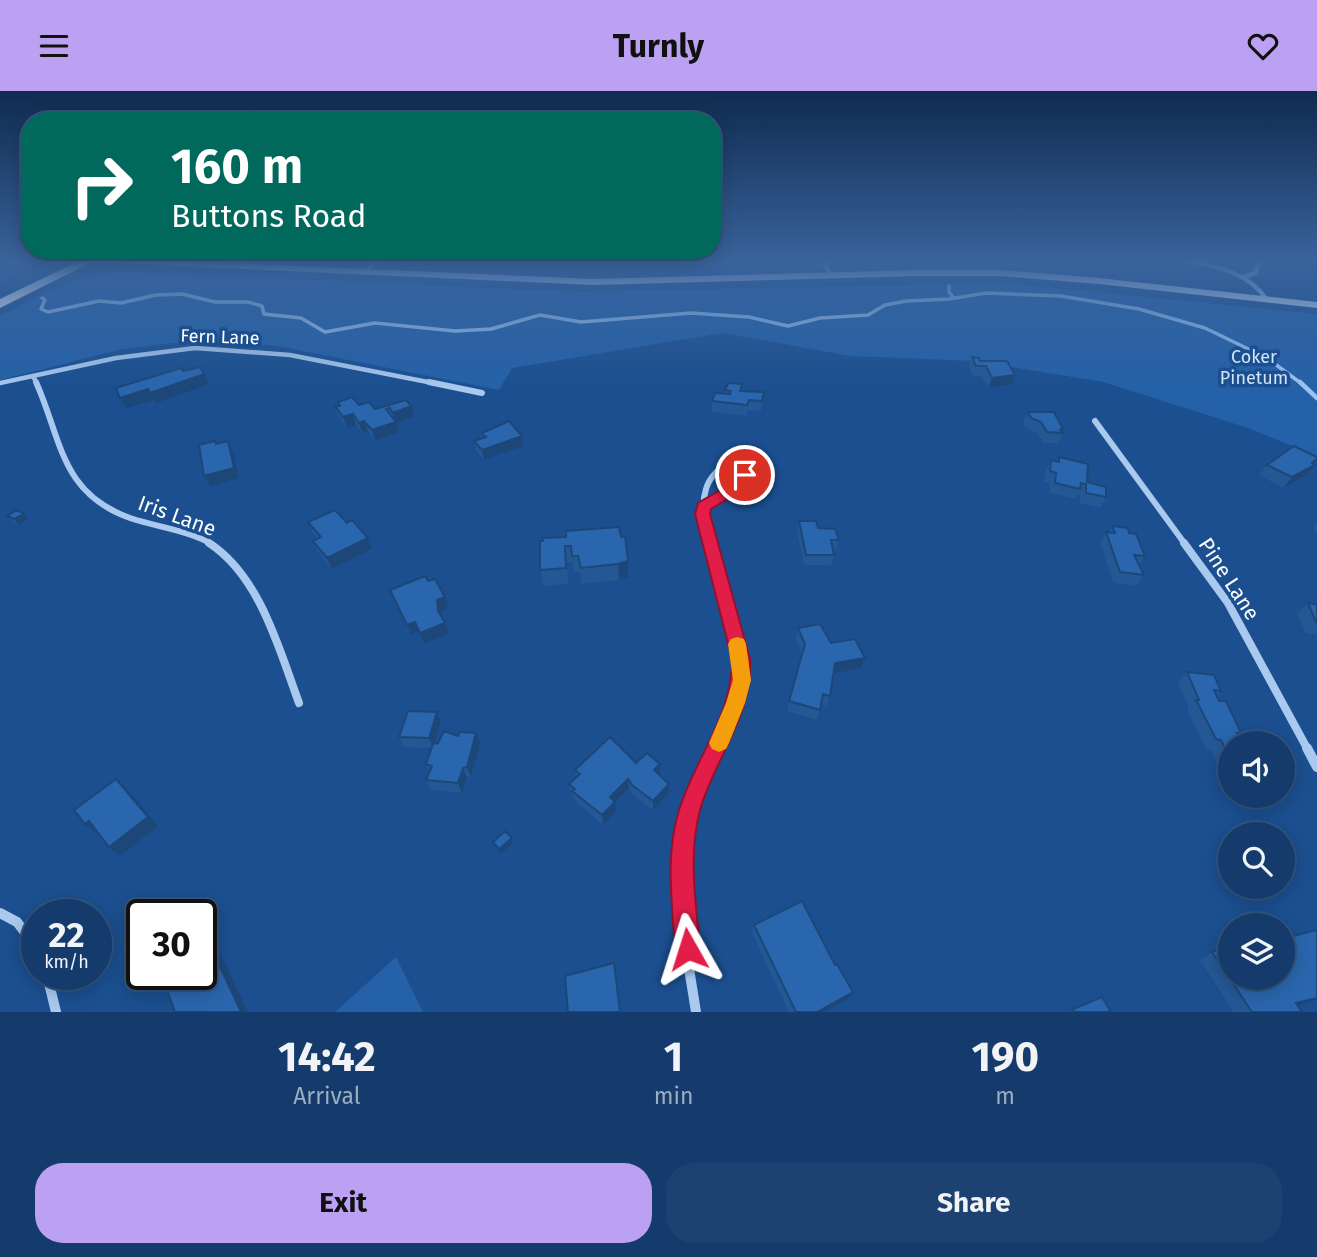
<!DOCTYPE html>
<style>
:root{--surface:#143b6b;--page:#1d4271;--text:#f1f3f6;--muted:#9dadc1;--line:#33557e;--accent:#bca0f2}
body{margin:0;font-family:"Fira Sans",sans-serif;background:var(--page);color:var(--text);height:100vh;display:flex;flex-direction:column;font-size:26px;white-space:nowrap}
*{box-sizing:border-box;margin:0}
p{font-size:23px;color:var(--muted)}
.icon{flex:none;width:38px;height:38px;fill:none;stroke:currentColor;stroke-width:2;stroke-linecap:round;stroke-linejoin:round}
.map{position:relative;height:921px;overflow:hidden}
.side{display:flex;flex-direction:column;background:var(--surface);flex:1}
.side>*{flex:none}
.hud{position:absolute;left:21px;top:21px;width:700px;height:147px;border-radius:28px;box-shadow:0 4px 18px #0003,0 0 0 2px var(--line);background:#00695c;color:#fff;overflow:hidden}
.buttons{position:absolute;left:1218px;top:640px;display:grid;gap:14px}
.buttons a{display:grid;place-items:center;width:77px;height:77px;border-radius:50%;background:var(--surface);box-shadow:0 4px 18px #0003,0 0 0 2px var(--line);font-size:35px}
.speed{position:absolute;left:21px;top:808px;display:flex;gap:14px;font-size:35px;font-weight:700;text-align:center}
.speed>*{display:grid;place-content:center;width:91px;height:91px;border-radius:50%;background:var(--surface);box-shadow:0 4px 18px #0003,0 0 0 2px var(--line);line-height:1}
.speed small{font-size:18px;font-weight:400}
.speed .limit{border:4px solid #111;border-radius:10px;background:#fff;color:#111}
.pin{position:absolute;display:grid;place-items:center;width:60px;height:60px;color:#fff;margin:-30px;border:4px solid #fff;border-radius:50%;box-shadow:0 2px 7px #0007}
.me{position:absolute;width:77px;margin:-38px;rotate:354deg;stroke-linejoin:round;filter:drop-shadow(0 0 5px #0008)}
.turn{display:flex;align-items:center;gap:24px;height:147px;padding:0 35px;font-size:32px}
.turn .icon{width:91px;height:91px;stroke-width:2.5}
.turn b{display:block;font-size:49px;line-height:60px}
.eta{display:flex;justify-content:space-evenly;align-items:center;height:119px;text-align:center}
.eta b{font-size:42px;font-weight:700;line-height:49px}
.primary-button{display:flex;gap:14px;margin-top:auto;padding:14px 35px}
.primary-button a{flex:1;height:80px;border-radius:28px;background:var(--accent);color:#111;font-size:28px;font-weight:700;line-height:80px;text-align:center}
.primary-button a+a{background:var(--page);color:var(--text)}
header{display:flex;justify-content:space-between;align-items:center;height:91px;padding:0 35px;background:var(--accent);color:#111;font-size:32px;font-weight:700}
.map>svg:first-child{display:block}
.green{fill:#2461a8}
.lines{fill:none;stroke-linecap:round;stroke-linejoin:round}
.stream-far1{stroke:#9cc4f0;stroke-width:3.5}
.stream{stroke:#9cc4f0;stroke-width:4.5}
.lane{stroke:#a9c9ee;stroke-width:3.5}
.street-far3{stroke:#a9c9ee;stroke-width:4.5}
.street-far2{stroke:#a9c9ee;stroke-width:6}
.street-far1{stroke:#a9c9ee;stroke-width:8}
.street{stroke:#a9c9ee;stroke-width:10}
.secondary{fill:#d6e6fa;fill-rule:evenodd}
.highway{fill:#fff;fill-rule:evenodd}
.wall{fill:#245895}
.shaded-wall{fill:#1d4779}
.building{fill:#2a66ad;stroke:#1d4779;stroke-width:2}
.route{fill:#e11d48;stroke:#92132f;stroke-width:2}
.slow{fill:#f59e0b}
.labels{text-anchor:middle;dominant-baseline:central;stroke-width:7;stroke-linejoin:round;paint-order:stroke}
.far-street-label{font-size:18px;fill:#fff;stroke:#1b4f8f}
.far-park-label{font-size:18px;fill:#cfe3fa;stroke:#1b4f8f}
.street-label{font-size:21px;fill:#fff;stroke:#1b4f8f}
</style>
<header><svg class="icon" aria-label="menu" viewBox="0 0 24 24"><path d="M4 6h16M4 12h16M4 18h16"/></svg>Turnly<svg class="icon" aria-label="heart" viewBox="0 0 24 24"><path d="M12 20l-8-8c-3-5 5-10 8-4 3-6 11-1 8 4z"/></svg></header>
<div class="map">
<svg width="1317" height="921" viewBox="0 0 1317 921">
<rect width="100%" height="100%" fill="#1b4f8f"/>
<path class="green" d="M0 168H32L37 172 0 191Z
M127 181 581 201 1003 192 1317 223V365L1248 337 1103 291 975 270 850 265 723 242 512 277 499 299 278 255 217 250 173 252 123 258 0 289V225C46 201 73 183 127 181Z
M396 866 423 921H335Z"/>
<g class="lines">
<path class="stream-far1" d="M949 195V201L954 207
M42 207 45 209 41 218 48 221 99 210 121 212 156 204 182 203 215 211H248L262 215 264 223 301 227 325 241 375 232 455 240 491 238 540 224 581 231 691 222 749 226 788 235 820 227 868 224 885 214 906 210 949 208 986 202 1061 205 1139 218 1205 237 1267 267 1302 293"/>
<path class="stream" d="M1300 291 1317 307"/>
<path class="lane" d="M364 182 378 168"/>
<path class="street-far3" d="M822 168 831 184
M1182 168C1214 175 1248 180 1267 209
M1243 186 1256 182 1259 168
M33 285 37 293
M0 292 116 267 195 257 290 264 438 293"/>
<path class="street-far2" d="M36 291C62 349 60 402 130 427 157 436 187 439 212 453
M429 291 482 302
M1095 330 1185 453
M704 415 745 391C740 360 712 377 706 398 700 417 705 435 710 453"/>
<path class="street-far1" d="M209 452C260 485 279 558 299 612
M710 452 741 568 736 607 715 659
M1184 452 1228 512 1308 659"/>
<path class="street" d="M1307 657 1317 676
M0 822 17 831 37 857
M47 884 56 921
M696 921C687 863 674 802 684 743 690 712 703 685 716 657"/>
<path class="secondary" d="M86 168H137L593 188 917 179H999L1099 187 1317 211V217L1099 193 999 185H917L593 194 90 171Z"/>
<path class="highway" d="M83 168H98L0 217V208Z
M175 168H187L189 172 183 176 178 175Z"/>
</g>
<path class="wall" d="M972 266 1015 284 1011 294 988 297 982 285H973L969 276Z
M742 293 741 300 764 301 761 320 748 319 746 325 712 321V310L725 303V299Z
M338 311 375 318 411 315 414 326 396 332V331L399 341 375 350 368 340 362 342 356 334 347 337 339 326 335 315H339Z
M1028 321 1062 341 1063 342 1058 352H1043L1037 342 1026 337 1023 331Z
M482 342 523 355 484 369 476 360 474 350 483 346Z
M1059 366 1106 406 1100 417 1080 412V404L1077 403 1075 408 1050 402V392L1044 391 1046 379 1051 369 1057 370Z
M1317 366V370L1314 373 1315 374 1307 384 1283 397 1259 384 1267 374Z
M24 423 28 428 19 434 12 430 7 425Z
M799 430 818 437 839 449 836 459 833 460 834 464 831 474H804L797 441Z
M308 431 372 458 332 478 318 461 313 450 318 448 313 442Z
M1317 431V444L1313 436Z
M1112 435 1129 442 1145 465 1139 474 1144 484 1136 495 1113 492 1100 451 1106 441H1109Z
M621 446 628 470V486L619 489 582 493 580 481H574L572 471H567L568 493 543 495 540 479 543 450Z
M428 490 445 506 448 517 441 520V525L449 542 424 553 419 541 411 544 390 499Z
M1308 512 1317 514V544L1306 542 1297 523Z
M798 537 865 567 861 577 833 583 830 605 827 615 821 613 817 629 787 620 802 563 796 548Z
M1187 581 1221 600 1217 605 1219 610 1241 642 1230 653V678L1218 676 1211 659 1206 658 1187 619 1189 617 1178 591Z
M437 621 441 631 434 653 480 652 471 686H467L462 702 430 699 426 689 429 681 426 673 432 657 404 656 399 646Z
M636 672 660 673 659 684 669 702 653 719 632 703 629 697 615 711 616 720 603 734 574 709 573 704 571 702 569 693 576 686 575 679Z
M754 834 848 908 824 921H789L752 842Z
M1212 861 1317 909 1298 914 1302 921H1234L1200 869Z"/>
<path class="shaded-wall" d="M204 283 209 293 156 312 154 309 126 317 120 307Z
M1015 284 1011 294 988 297 992 287Z
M411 315 414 326 396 332 393 322Z
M353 323 356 334 347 337 343 326Z
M364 330 368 340 362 342 359 332Z
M396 331 399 341 375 350 372 339Z
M522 345 523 355 484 369 482 359Z
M228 350 233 361 239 387 210 396 204 385Z
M1317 368 1313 375 1315 374 1307 384 1283 397 1292 386Z
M24 423 28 428 19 434 14 428Z
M368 447 372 458 332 478 327 467Z
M628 470V486L619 489 618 473Z
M445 506 448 517 441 520 442 531 438 520 437 509Z
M415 531 419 541 411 544 407 534Z
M445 532 449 542 424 553 420 542Z
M865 567 861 577 832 583 835 572Z
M437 621 441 631 433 657 429 647Z
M476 642 480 652 471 686 467 676Z
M660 673V683L654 689V679Z
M463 677 467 686 462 702 458 692Z
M116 688 126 697 158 735 120 765 109 756Z
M628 688 629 697 615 711 616 720 603 734 602 724 610 706Z
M669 693V702L653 719V710Z
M89 730 100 740 97 743 85 733Z
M512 747 513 752 501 762 499 758Z
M203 839 213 847 248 921H241Z
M853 901 848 908 824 921H817Z
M1317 907V909L1281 919 1296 912Z"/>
<path class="building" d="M972 266 979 267 980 270H1007L1015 284 992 287 986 275H976Z
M200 276 204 283 150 302 148 298 120 307 116 297 181 277 183 280Z
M728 292 742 293 740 300 764 301 762 310 749 309 747 314 712 310 715 302 730 303 731 300 725 299Z
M352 306 359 314 369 311 375 318 406 309 411 315 393 322 390 317 386 318 396 331 372 339 364 330 359 332 353 323 343 326 335 315H340L338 311Z
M1028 321H1054L1063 338 1060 339 1063 342 1047 341 1041 331 1031 327Z
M509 330 522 345 482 359 474 350 486 346 482 342Z
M215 350 216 353 228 350 234 377 204 385 199 354Z
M1294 355 1317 366V368L1312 372 1315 374 1292 386 1267 374Z
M1059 366 1088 373 1087 391 1106 396V406L1086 402V393L1081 392 1080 398 1055 392 1056 382 1050 380 1051 369 1059 371Z
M17 419 24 423 14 428 7 425Z
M335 419 347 432 352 429 368 447 327 467 313 450 321 446 308 431Z
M799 430H816L818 437 835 438 839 449H831L834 464H806Z
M1112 435 1128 437 1129 442 1136 443 1145 465 1134 464 1144 484 1120 481 1106 441 1115 442Z
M619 436 621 446 625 445 628 470 618 473 581 477 578 465H572L571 455H565L566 477 540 479V450H543L542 447 566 446V440Z
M425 485 428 490 435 488 445 506 437 509 438 520 445 532 420 542 415 531 407 534 390 499Z
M1308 512 1317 514V531H1316Z
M820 533 831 552 855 548 865 567 835 572 830 605 823 603 820 619 789 610 805 553 798 537Z
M1187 581 1214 584 1221 600 1214 599 1219 610H1226L1241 642H1237L1241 653H1230V667L1229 666 1221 649 1216 648 1196 609H1199Z
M408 620 437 621 429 647 399 646Z
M444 640 458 645 460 641 476 642 467 676 463 677 458 692 426 689 432 675 426 673 433 653 438 652Z
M610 646 636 672 647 662 660 673 654 679 669 693 653 710 632 694 628 688 610 706 615 711 602 724 572 700 575 698 569 693 580 683 575 679Z
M116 688 148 726 109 756 89 730 85 733 74 719Z
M505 740 512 747 499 758 493 751Z
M802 810 835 874 837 873 853 901 817 921H796L754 834Z
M203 839 241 921H175L167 899 171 896 166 884H201V841Z
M1317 839V907L1296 912 1302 921H1252L1212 861 1230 857V887H1283V843L1290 841 1293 845Z
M614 872 620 921H568L565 885Z
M1102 906 1111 921H1075L1073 918Z"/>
<linearGradient id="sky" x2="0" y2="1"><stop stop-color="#0f2b4f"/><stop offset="0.57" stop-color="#39639b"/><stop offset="1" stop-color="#39639b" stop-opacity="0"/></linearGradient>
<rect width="1317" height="297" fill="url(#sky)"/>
<path class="route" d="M745 379 752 384 751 394 711 418 710 423 750 568C753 624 715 667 700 719 688 765 696 811 700 858L696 866 688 870 679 866 675 858C672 811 665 764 679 719 695 667 733 624 732 568L695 423 698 412 738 389 740 381Z"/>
<path class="slow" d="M737 546 744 548 746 553 751 589 745 612 729 652 726 658 719 661 712 658 709 652 726 612 733 589 728 553 731 548Z"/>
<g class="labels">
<g class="far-street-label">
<text transform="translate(220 246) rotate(2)">Fern Lane</text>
</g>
<g class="far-park-label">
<text x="1254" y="266">Coker<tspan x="1254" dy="21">Pinetum</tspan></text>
</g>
<g class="street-label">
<text transform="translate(177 425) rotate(20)">Iris Lane</text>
<text transform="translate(1229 488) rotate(57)">Pine Lane</text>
</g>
</g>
</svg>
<div class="buttons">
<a><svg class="icon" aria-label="sound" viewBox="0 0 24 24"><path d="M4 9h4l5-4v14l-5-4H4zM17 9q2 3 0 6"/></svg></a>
<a><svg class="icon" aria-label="search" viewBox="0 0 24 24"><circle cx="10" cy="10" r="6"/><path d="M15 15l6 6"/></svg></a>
<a><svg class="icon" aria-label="layers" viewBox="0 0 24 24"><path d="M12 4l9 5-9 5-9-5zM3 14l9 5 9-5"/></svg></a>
</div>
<div class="speed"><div>22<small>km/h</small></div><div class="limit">30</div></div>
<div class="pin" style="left:745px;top:384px;background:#d93025"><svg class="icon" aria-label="arrive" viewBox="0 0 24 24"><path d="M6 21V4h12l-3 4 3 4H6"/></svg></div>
<svg class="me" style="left:688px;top:858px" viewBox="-20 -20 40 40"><path d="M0-17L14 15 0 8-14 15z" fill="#e11d48" stroke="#fff" stroke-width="4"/></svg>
<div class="hud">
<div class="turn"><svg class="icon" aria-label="right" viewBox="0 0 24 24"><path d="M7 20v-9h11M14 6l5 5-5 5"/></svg><div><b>160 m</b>Buttons Road</div></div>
</div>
</div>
<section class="side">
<div class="eta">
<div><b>14:42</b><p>Arrival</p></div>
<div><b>1</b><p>min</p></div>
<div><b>190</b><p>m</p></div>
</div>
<div class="primary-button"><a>Exit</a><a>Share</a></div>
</section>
